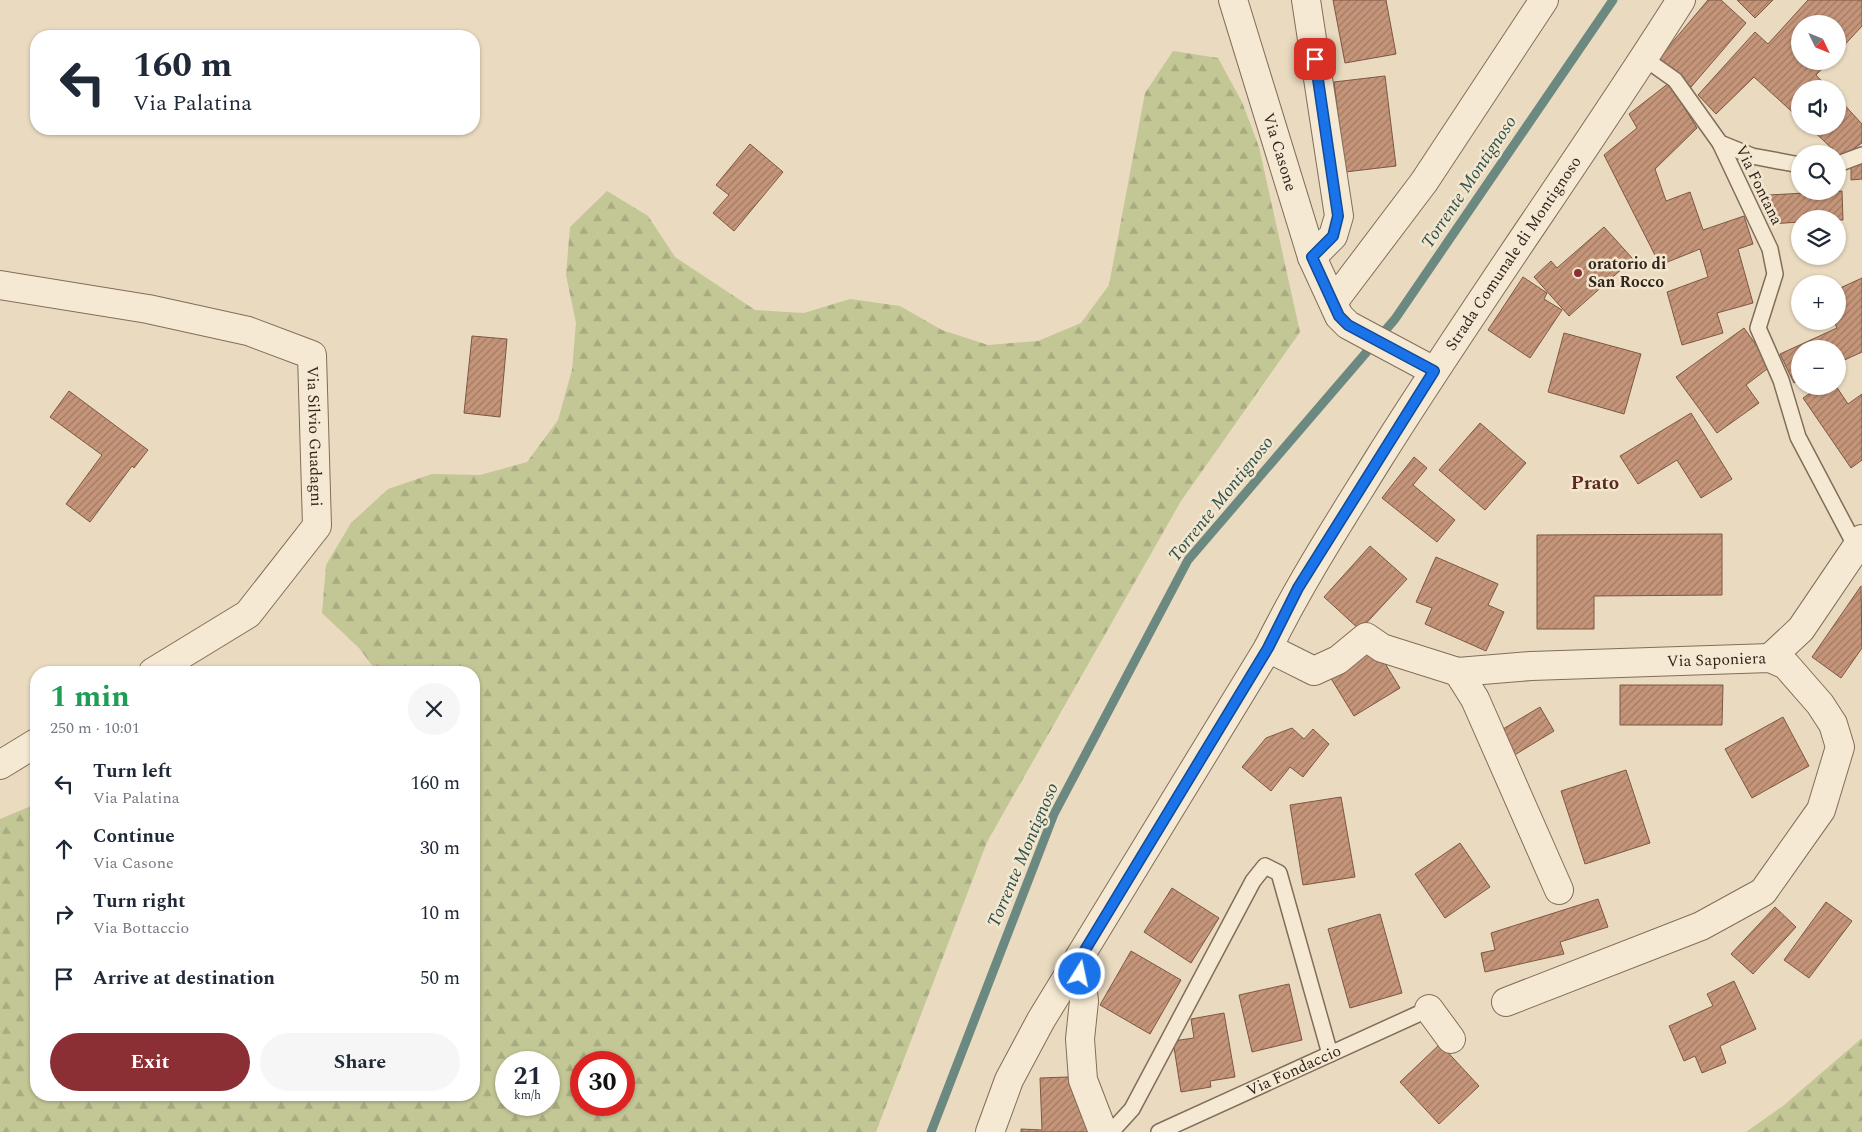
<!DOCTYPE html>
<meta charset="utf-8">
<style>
:root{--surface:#fff;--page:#f6f6f7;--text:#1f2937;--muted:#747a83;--accent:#8b2f34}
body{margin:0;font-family:Spectral,serif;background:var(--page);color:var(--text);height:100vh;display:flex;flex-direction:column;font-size:19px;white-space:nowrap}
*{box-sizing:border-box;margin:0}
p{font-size:16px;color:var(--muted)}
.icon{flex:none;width:28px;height:28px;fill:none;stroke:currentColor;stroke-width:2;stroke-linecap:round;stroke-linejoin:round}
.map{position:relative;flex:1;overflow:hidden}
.side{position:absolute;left:30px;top:666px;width:450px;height:435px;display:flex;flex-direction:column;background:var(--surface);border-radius:20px;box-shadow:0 1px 4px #0004}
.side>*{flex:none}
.banner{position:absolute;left:30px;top:30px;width:450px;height:105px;border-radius:20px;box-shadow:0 1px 4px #0004;background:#fff;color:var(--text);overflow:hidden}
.needle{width:32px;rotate:133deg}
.controls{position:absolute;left:1791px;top:15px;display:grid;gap:10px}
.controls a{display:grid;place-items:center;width:55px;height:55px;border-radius:50%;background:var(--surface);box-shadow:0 1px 4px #0004;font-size:25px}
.speed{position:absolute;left:495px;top:1051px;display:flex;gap:10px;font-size:25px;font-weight:700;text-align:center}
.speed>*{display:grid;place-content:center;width:65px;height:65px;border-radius:50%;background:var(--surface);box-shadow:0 1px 4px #0004;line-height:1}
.speed small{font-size:12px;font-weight:400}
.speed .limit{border:8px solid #d22;background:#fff;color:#111}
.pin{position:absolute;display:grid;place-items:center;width:42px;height:42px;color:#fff;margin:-21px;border-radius:10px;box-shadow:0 2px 8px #0006}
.me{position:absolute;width:55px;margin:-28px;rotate:10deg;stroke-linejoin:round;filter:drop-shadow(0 0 4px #0008)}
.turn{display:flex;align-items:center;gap:18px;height:105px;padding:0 20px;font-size:22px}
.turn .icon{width:65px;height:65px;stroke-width:2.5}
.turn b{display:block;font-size:35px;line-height:42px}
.round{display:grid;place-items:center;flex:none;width:52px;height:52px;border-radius:26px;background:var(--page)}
.headline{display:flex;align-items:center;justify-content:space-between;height:85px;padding:0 20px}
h1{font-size:30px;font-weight:700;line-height:38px;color:#1e9e55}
.action{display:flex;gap:10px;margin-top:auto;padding:10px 20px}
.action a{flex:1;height:58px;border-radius:30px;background:var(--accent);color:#fff;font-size:20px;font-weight:700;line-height:58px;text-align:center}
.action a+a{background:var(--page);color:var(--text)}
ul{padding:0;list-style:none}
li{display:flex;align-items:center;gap:15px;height:65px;padding:0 20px}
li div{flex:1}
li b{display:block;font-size:19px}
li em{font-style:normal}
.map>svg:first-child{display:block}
.forest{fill:url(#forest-firs);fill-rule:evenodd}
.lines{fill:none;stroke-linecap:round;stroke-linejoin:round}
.stream{stroke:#6b8980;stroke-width:9}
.building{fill:url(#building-hatch);stroke:#7e5742}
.service-casing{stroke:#816d5a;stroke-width:18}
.minor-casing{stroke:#816d5a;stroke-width:30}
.tertiary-casing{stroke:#816d5a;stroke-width:30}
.service{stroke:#f5e9d3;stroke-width:15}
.minor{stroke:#f5e9d3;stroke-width:28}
.tertiary{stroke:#f5e9d3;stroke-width:28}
.route-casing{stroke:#114b97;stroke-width:12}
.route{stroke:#1a73e8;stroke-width:9}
.poi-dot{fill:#8b2f34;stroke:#f2e6cf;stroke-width:2}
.labels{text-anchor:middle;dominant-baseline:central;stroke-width:5;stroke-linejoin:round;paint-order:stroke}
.street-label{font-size:16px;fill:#32261d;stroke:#f2e6cf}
.poi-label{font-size:16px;font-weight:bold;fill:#32261d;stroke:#f2e6cf;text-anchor:start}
.water-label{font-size:18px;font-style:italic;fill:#2d514d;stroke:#f2e6cf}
.quarter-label{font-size:19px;font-weight:bold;fill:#5b2920;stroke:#f2e6cf}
</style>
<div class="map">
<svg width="1862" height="1132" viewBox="0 0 1862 1132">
<defs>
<pattern id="forest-firs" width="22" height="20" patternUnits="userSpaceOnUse" patternTransform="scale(1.25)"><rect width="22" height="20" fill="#c3c695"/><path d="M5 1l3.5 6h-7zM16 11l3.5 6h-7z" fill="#a8aa80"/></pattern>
<pattern id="building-hatch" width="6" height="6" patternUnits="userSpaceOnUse" patternTransform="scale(1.25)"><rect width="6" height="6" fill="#c59579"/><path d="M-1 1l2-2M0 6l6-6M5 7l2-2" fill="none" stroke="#a17963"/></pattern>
</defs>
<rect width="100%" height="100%" fill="#eadbc0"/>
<path class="forest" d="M1173 51 1218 58 1242 102 1259 147 1300 332 1181 501 987 842 876 1132H0V819L31 806H36V1095H474V672H377L359 648 322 613 326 565 351 523 388 489 432 474 480 475 527 462 558 420 572 370 576 323 566 275 570 227 607 191 648 216 675 257 755 310 804 313 850 299 900 306 942 330 988 345 1038 341 1081 323 1109 285 1145 93ZM506 1062H549V1105H506ZM581 1062H624V1105H581Z
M1862 1038V1132H1746L1783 1106Z"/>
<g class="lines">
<path class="stream" d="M931 1132 1054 814 1188 560 1395 319 1613 0"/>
</g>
<path class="building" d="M1333 0H1386L1396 54 1345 63Z
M1708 0H1721L1746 23 1691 87 1659 58Z
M1737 0H1773L1755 18Z
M1808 0H1862V26L1838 52V24H1800V61H1829L1816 75 1829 89H1800V119L1754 77 1716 114 1698 95 1755 32 1768 44Z
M1385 76 1396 166 1345 172 1334 82Z
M1669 83 1697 128 1655 169 1666 201 1690 192 1703 230 1744 216 1753 244 1738 249 1753 303 1717 313 1723 333 1682 345 1667 292 1708 277 1700 249 1660 265 1604 155 1637 128 1629 114Z
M1838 98 1862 124V143L1841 157 1808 126H1838Z
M750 144 783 172 734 231 713 213 729 195 716 185Z
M1862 163V179L1851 180V164Z
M1842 191 1843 220 1800 219V222L1770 224 1769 195Z
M1604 227 1633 259 1569 316 1534 277 1551 261 1557 268Z
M1523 277 1547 293 1544 299 1562 310 1530 358 1488 330Z
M1862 278V352L1838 363V349H1800V380L1794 383 1780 354 1837 328 1834 321H1838V289Z
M1744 328 1771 366 1746 385 1759 403 1717 433 1676 377Z
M1564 333 1641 354 1624 414 1548 392Z
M472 336 507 339 500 417 464 413Z
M1821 386H1836L1848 404 1862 394V460L1851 468 1803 398Z
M69 391 148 450 134 468 132 466 90 522 66 504 102 455 50 417Z
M1691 413 1732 479 1701 498 1677 460 1638 484 1620 456Z
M1480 423 1526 463 1485 510 1439 470Z
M1414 457 1427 468 1413 485 1455 520 1437 542 1382 498Z
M1722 534V595L1594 596V629H1537V535Z
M1370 546 1407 579 1360 630 1324 597Z
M1436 557 1498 584 1488 605 1504 612 1486 651 1425 624 1432 608 1416 602Z
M1861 586 1862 648 1841 678 1812 657Z
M1375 647 1400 688 1354 716 1327 672Z
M1620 685H1723L1722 725H1620Z
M1540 707 1554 731 1508 759 1493 735Z
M1783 717 1809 766 1752 798 1725 749Z
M1292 728 1304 739 1313 729 1329 744 1303 777 1290 767 1271 791 1242 767 1266 738Z
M1626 770 1650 843 1585 864 1561 791Z
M1341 797 1355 877 1303 885 1290 805Z
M1460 843 1490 887 1445 918 1415 874Z
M1172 888 1219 918 1191 963 1144 932Z
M1598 899 1608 927 1560 942 1564 954 1485 972 1481 953 1495 950 1491 933Z
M1826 902 1852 921 1809 978 1784 960Z
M1775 907 1796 927 1753 974 1731 954Z
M1380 914 1402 993 1350 1008 1328 929Z
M1131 951 1181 980 1150 1034 1100 1005Z
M1734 981 1756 1029 1720 1046 1726 1063 1702 1073 1695 1056 1684 1061 1669 1026 1713 1006 1707 994Z
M1289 984 1302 1040 1252 1052 1239 995Z
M1224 1013 1235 1077 1210 1081 1211 1087 1181 1092 1173 1041 1194 1038 1191 1019Z
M1440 1044 1479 1086 1439 1124 1400 1082Z
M1068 1077 1088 1132H1021V1129L1042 1130 1040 1078Z"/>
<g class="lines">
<g class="service-casing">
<g id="service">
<path d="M1644 58 1675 80 1720 143 1752 156 1800 165"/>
<path d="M1720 143 1770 249 1775 274 1758 328 1781 380 1798 437 1856 547"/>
<path d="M1838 164 1862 155"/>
<path d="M1111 1132 1132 1109 1253 881 1265 866 1279 873 1330 1054"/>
<path id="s1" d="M1159 1132 1429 1009"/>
</g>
</g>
<g class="minor-casing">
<g id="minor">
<path id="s2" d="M1233 0 1312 257 1339 316 1348 325 1434 371"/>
<path d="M1306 0 1339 216 1333 236 1312 257"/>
<path id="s3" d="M0 285 148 309 248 331 312 355 317 526 248 614 153 672"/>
<path d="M1334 301 1424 182 1544 0"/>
<path id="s4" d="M1268 648 1314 671 1338 660 1366 637 1382 648 1458 672 1531 666 1770 658 1786 665 1820 704 1833 724 1840 747 1821 810 1763 892 1701 926 1506 1002"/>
<path d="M1770 658 1801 629 1862 539"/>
<path d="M1458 672 1475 699 1559 890"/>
<path d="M0 765 36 743"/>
<path d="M1079 960 1084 1001 1080 1039 1083 1080 1103 1132"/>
<path d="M1429 1009 1451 1039"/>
</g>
</g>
<g class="tertiary-casing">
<g id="tertiary">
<path id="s5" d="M990 1132 1009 1080 1041 1020 1268 648C1301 581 1340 521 1379 458 1476 303 1583 155 1681 0"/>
</g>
</g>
<use href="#service" class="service"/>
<use href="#minor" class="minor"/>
<use href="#tertiary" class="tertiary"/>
</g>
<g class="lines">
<g class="route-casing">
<path id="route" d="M1080 974 1079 960 1268 648 1298 588 1434 371 1348 325 1339 316 1312 257 1333 236 1338 216 1315 59"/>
</g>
<use href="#route" class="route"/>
</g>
<circle class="poi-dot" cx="1578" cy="273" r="5"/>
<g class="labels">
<g class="street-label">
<text stroke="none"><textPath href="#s2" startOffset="159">Via Casone</textPath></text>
<text transform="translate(1759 185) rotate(64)">Via Fontana</text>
<text stroke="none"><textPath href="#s5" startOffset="1024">Strada Comunale di Montignoso</textPath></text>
<text stroke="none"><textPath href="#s3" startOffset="402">Via Silvio Guadagni</textPath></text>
<text stroke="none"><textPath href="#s4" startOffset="472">Via Saponiera</textPath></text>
<text stroke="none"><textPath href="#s1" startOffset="148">Via Fondaccio</textPath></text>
</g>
<g class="poi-label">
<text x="1588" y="264">oratorio di<tspan x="1588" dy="18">San Rocco</tspan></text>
</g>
<g class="water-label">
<text transform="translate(1469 182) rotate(-56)">Torrente Montignoso</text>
<text transform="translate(1221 499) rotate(-51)">Torrente Montignoso</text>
<text transform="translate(1023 855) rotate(-67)">Torrente Montignoso</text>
</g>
<g class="quarter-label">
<text x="1595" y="483">Prato</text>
</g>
</g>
</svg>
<div class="controls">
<a><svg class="needle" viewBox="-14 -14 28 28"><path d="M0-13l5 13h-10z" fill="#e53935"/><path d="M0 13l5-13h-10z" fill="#747a83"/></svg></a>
<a><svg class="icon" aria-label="sound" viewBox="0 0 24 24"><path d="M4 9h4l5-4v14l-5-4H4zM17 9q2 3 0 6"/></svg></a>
<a><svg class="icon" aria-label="search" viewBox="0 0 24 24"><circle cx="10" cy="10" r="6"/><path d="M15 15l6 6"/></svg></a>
<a><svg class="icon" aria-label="layers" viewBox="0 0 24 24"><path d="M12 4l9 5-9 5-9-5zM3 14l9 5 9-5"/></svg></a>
<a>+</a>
<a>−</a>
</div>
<div class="speed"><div>21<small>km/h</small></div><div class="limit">30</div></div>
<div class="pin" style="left:1315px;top:59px;background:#d93025"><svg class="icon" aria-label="arrive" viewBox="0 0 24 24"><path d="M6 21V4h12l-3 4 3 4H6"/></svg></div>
<svg class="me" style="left:1080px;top:974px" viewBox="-20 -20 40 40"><circle r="17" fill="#1a73e8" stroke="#fff" stroke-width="3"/><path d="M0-11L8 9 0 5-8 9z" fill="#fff"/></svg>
<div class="banner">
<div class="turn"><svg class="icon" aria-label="left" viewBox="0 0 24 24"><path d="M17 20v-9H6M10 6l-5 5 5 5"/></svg><div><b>160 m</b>Via Palatina</div></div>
</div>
<section class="side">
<div class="headline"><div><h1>1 min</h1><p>250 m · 10:01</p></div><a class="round"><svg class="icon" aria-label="close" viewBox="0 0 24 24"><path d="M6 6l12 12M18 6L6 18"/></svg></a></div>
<ul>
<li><svg class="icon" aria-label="left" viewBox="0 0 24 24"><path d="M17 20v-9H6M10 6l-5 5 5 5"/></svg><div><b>Turn left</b><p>Via Palatina</p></div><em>160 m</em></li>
<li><svg class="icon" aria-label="ahead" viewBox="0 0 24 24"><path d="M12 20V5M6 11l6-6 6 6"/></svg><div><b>Continue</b><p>Via Casone</p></div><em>30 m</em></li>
<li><svg class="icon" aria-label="right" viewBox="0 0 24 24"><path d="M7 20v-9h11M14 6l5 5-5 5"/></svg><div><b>Turn right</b><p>Via Bottaccio</p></div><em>10 m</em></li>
<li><svg class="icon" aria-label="arrive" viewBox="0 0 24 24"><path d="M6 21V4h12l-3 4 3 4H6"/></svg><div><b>Arrive at destination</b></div><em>50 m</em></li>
</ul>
<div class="action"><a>Exit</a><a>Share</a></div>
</section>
</div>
